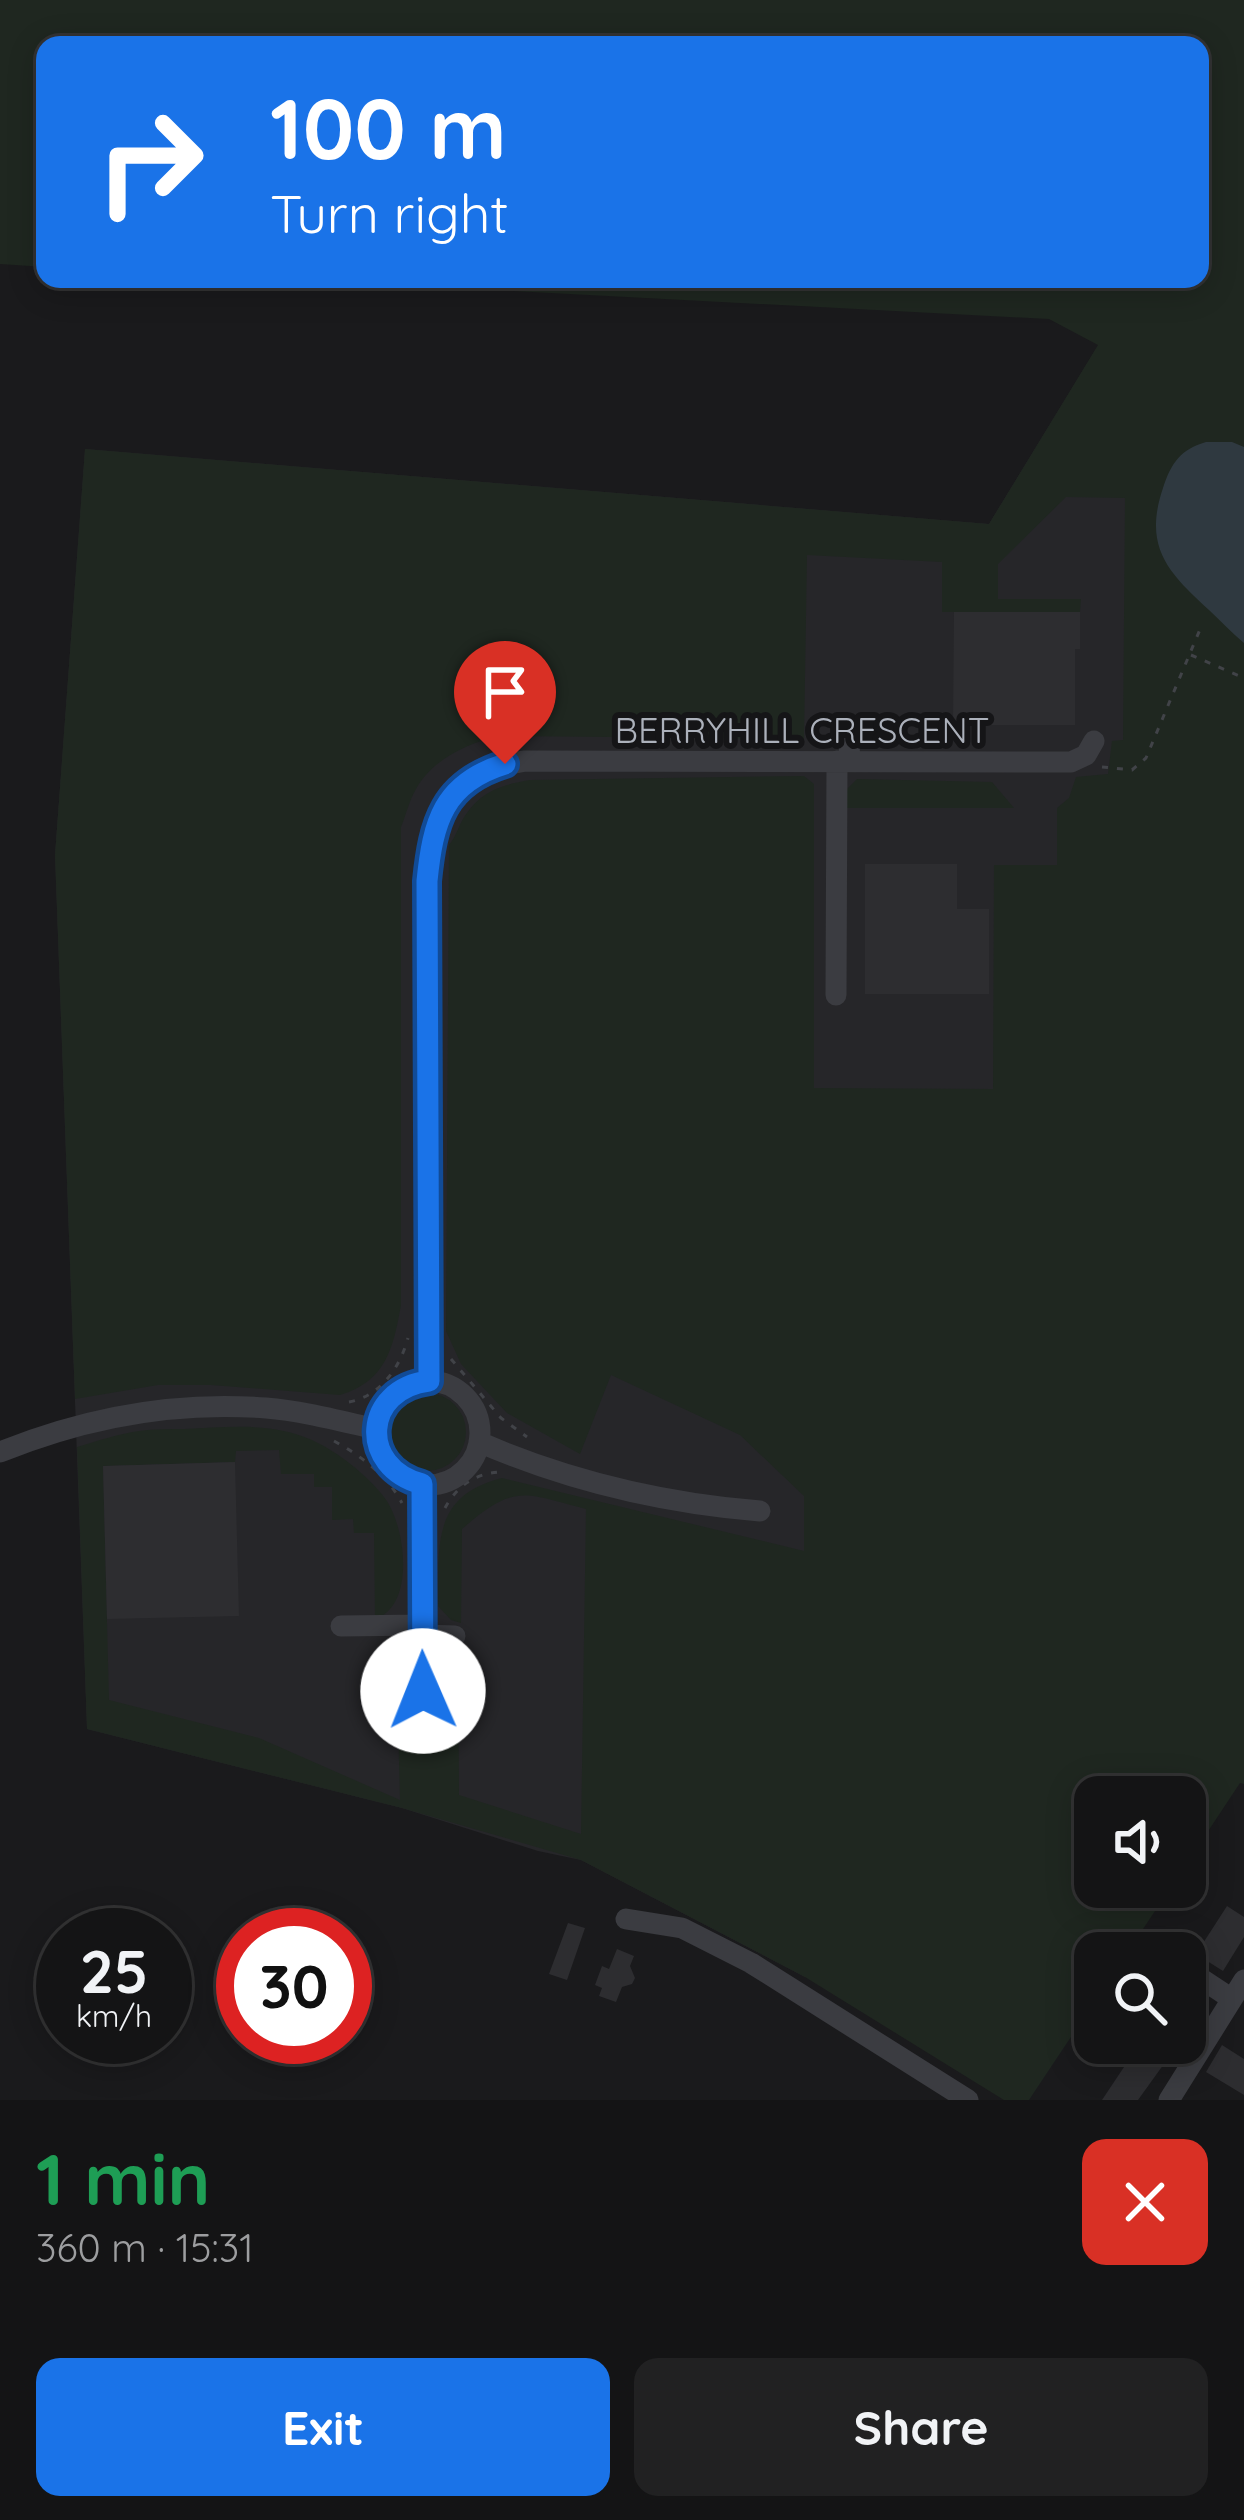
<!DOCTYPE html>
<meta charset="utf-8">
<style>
:root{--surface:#141415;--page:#212122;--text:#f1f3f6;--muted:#9d9ea0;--line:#333334;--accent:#1a73e8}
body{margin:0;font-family:Quicksand,sans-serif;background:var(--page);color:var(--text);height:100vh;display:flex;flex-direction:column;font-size:45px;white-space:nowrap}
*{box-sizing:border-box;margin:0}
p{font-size:39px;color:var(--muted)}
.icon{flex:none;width:66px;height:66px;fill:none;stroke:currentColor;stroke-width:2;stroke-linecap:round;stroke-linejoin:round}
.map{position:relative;height:2100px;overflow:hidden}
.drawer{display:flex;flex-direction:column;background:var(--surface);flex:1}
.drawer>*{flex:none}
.hud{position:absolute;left:36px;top:36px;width:1173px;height:252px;border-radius:24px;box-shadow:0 6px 30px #0003,0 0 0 3px var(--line);background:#1a73e8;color:#fff;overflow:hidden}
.fabs{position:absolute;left:1074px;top:1776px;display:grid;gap:24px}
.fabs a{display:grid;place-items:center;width:132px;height:132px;border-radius:24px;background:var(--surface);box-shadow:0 6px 30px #0003,0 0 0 3px var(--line);font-size:60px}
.speed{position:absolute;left:36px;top:1908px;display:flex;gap:24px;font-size:60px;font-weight:700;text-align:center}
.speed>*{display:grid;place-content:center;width:156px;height:156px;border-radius:50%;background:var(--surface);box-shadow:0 6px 30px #0003,0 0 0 3px var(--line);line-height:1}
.speed small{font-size:30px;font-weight:400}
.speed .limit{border:18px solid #d22;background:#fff;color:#111}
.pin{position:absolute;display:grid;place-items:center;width:102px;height:102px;color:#fff;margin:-123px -51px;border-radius:50% 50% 50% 0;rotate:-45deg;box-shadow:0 0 12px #0007}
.pin .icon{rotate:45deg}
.me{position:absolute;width:132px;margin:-66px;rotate:359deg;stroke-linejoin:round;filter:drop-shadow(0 0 9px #0008)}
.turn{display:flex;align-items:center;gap:42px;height:252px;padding:0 36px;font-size:54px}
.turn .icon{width:156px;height:156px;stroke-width:2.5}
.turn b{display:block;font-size:84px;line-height:102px}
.round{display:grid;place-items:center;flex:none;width:126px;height:126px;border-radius:24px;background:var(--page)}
.overview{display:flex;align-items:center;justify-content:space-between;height:204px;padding:0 36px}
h1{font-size:72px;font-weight:700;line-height:90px;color:#1e9e55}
.cta{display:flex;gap:24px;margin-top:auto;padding:24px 36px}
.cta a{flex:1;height:138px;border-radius:24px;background:var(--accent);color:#fff;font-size:48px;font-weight:700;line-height:138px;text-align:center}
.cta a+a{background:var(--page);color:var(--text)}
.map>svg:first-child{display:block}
.built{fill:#262629}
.green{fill:#1f2720}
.water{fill:#2f3940}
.building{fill:#2d2d30}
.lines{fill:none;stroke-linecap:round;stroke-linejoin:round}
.path{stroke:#414348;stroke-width:3;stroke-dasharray:6 9;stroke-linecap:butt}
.minor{stroke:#3b3c41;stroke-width:21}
.route-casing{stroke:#114b97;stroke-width:30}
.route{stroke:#1a73e8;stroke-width:21}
.labels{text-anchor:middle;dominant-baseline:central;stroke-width:12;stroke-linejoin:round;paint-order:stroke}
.street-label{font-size:36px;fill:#acb1bb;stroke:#151517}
</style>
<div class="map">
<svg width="1244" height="2100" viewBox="0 0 1244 2100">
<rect width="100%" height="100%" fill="#1a1a1c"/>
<path class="built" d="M1099 344 1244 415 1126 1090 804 1089 805 1977 581 1860 538 1851 402 1808 87 1729 55 855 85 449 989 524Z"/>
<path class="green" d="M0 0H1244V1784L1240 1783 1185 1866V1797H1095V1887H1171L1127 1953H1095V2001L1029 2100H1004L805 1977 581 1860 402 1808 87 1729 77 1447C97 1441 118 1434 139 1431 154 1429 170 1429 185 1429 229 1427 272 1422 312 1440 338 1452 367 1475 384 1497 406 1525 416 1606 375 1619L374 1533H354L353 1519 332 1520V1487H314V1474H281L279 1450 236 1451 235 1462 103 1466 109 1700 259 1738 400 1800 396 1645 405 1648 407 1690 438 1691V1653L448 1648H458L459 1795 581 1834 586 1509C523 1493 515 1483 462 1529L461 1623 451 1620 438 1606C439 1545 431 1496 502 1478L804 1551V1496L740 1435 611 1375 580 1454 507 1413 461 1364 446 1331 449 845C456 836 458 828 463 819 479 792 500 785 530 780L804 776 814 784V1088L993 1089 994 865H1057V808L1069 798 1076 777 1108 774 1112 741 1123 740 1125 498 1066 497 998 564V599H1081L1080 612H942V562L807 555 804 739 498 736C466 744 432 760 416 789 409 801 406 815 401 827V1305C393 1349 386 1381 340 1395L211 1385H158L75 1399 55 855 85 449 989 524 1098 345 1049 319 280 279H1200V45H45V267L0 264Z
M857 779 992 782 1014 808H843L846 790Z
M388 1432a39 39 0 1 1 78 0a39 39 0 1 1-78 0Z"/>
<path class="water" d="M1206 442H1232L1244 447V643C1232 633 1221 621 1209 610 1168 572 1143 547 1163 488 1171 463 1181 449 1206 442Z"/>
<path class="building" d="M954 612H1080V649H1075V725H953Z
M865 864H957V909H989V994H865Z
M235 1462 239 1616 107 1619 103 1466Z
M1227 1906 1244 1917V1937L1223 1971 1196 1954Z
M568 1923 585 1928 567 1980 549 1974Z
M617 1949 634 1956 630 1966 635 1978 632 1984 622 1987 616 2002 599 1996 602 1988 595 1985 602 1966 609 1969Z
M1140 2043H1179L1138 2100H1102Z
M1222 2045 1244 2059V2095L1206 2072Z"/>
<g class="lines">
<path class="path" d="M1191 655 1244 678
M1102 767 1132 770 1146 758 1201 627
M451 1359 501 1418 527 1437
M349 1402C381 1396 400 1367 408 1338
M334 1441C361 1456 387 1475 402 1503
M445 1508C457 1486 474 1474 499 1472"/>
<path class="minor" d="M849 761 850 725
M836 995 837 761
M429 1381 427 881C434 812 451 772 525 761L1071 762 1086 755 1094 741
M376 1433a52 52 0 1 1 104 0a52 52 0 1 1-104 0Z
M479 1442C569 1481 663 1503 760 1511
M0 1452C84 1418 175 1401 266 1408 303 1411 340 1421 376 1429
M422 1485 423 1691
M341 1626 422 1625
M422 1635 455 1636
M626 1919 682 1928 751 1963 968 2100
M1156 1949 1162 1953
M1185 1968 1232 1999
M1169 2100 1244 1980"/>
</g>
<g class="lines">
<g class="route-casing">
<path id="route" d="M423 1691 422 1484C358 1467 363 1389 429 1381L427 881C433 822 443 783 505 764"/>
</g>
<use href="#route" class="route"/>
</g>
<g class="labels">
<g class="street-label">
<text x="802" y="729">BERRYHILL CRESCENT</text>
</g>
</g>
</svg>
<div class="fabs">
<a><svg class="icon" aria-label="sound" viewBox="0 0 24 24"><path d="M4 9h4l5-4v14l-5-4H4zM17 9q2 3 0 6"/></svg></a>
<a><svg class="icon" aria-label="search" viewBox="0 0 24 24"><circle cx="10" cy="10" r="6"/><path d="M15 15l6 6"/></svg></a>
</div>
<div class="speed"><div>25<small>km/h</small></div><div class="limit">30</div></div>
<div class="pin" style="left:505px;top:764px;background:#d93025"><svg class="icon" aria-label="arrive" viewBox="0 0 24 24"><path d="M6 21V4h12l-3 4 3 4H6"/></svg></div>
<svg class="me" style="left:423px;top:1691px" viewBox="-20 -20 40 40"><circle r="19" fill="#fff"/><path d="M0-13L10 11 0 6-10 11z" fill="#1a73e8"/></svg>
<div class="hud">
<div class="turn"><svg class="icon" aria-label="right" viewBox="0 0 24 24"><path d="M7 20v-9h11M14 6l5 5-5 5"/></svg><div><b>100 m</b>Turn right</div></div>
</div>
</div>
<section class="drawer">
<div class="overview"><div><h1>1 min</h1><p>360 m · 15:31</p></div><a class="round" style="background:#d93025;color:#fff"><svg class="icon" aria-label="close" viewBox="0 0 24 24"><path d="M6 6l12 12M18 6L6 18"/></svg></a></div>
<div class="cta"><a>Exit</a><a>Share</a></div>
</section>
